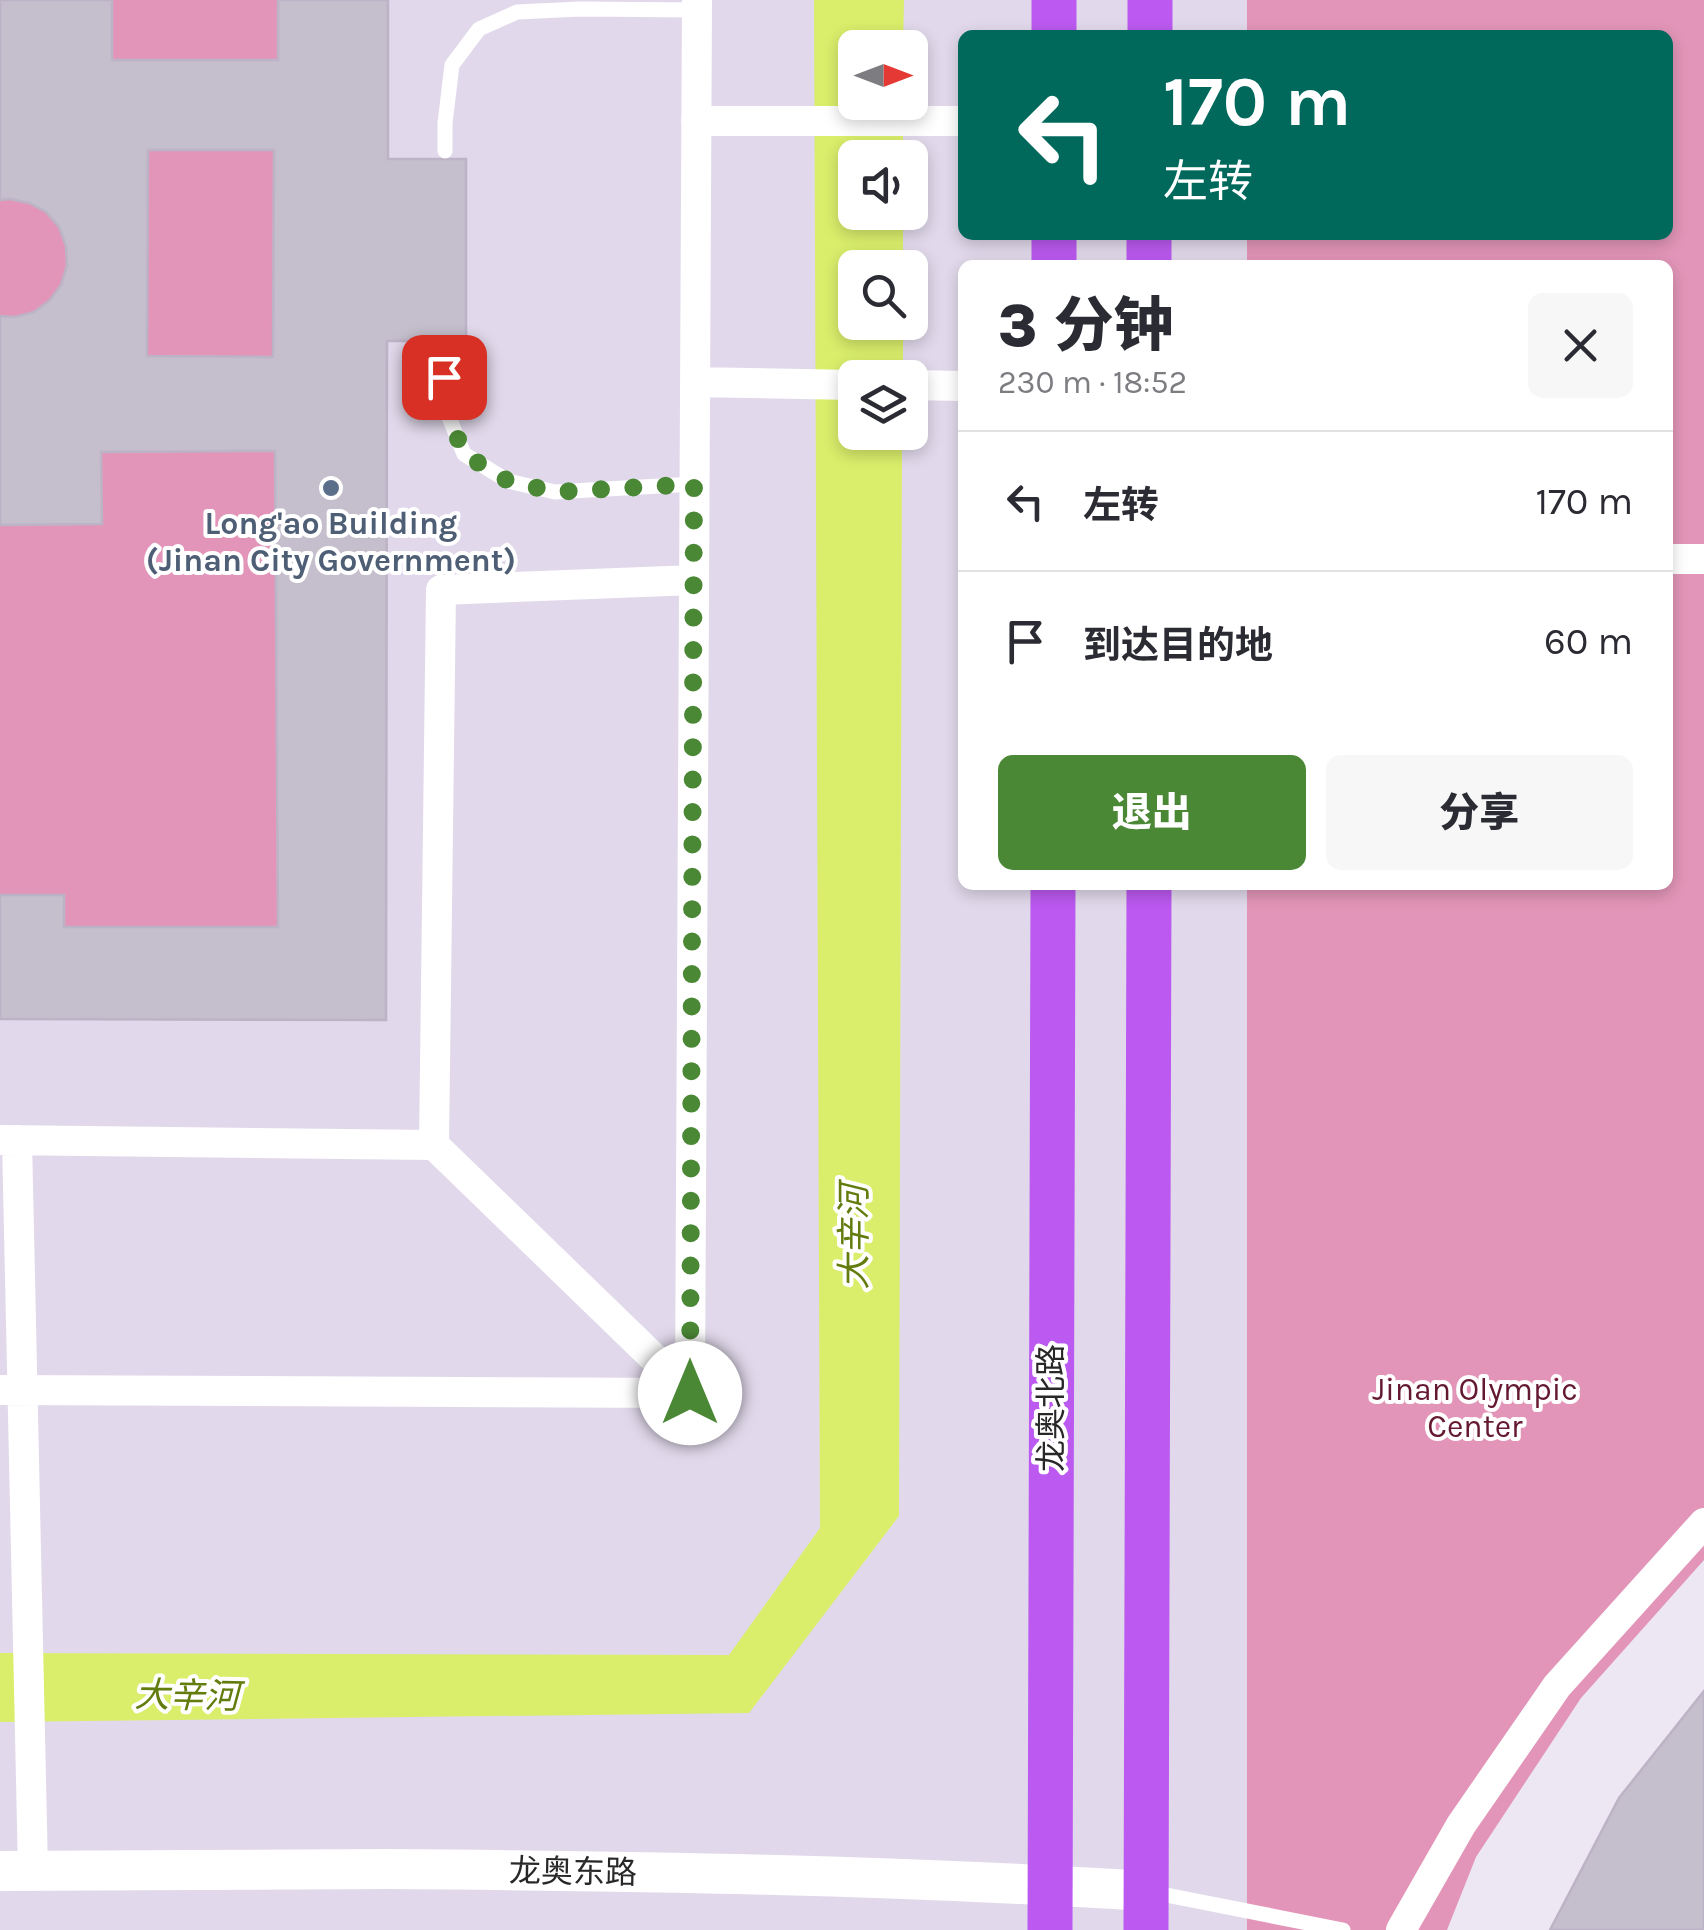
<!DOCTYPE html>
<html lang="zh">
<meta charset="utf-8">
<style>
:root{--surface:#fff;--page:#f7f7f7;--text:#2b2b33;--muted:#7c7c81;--line:#e1e1e2;--accent:#4b8835}
body{margin:0;font-family:Karla,"Noto Sans SC",sans-serif;background:var(--page);color:var(--text);height:100vh;display:flex;flex-direction:column;font-size:38px;white-space:nowrap}
*{box-sizing:border-box;margin:0}
p{font-size:32px;color:var(--muted)}
.icon{flex:none;width:55px;height:55px;fill:none;stroke:currentColor;stroke-width:2;stroke-linecap:round;stroke-linejoin:round}
.map{position:relative;flex:1;overflow:hidden}
.sheet{position:absolute;left:958px;top:260px;width:715px;height:630px;display:flex;flex-direction:column;background:var(--surface);border-radius:15px;box-shadow:0 5px 15px #0003}
.sheet>*{flex:none}
.hud{position:absolute;left:958px;top:30px;width:715px;height:210px;border-radius:15px;box-shadow:0 5px 15px #0003;background:#00695c;color:#fff;overflow:hidden}
.needle{width:65px;rotate:90deg}
.fabs{position:absolute;left:838px;top:30px;display:grid;gap:20px}
.fabs a{display:grid;place-items:center;width:90px;height:90px;border-radius:15px;background:var(--surface);box-shadow:0 5px 15px #0003;font-size:50px}
.pin{position:absolute;display:grid;place-items:center;width:85px;height:85px;color:#fff;margin:-42px;border-radius:20px;box-shadow:0 5px 15px #0006}
.me{position:absolute;width:110px;margin:-55px;rotate:0deg;stroke-linejoin:round;filter:drop-shadow(0 0 8px #0008)}
.turn{display:flex;align-items:center;gap:35px;height:210px;padding:0 40px;font-size:45px}
.turn .icon{width:130px;height:130px;stroke-width:2.5}
.turn b{display:block;font-size:70px;line-height:85px}
.round{display:grid;place-items:center;flex:none;width:105px;height:105px;border-radius:15px;background:var(--page)}
.summary{display:flex;align-items:center;justify-content:space-between;height:170px;padding:0 40px}
h1{font-size:60px;font-weight:800;line-height:75px}
.button{display:flex;gap:20px;margin-top:auto;padding:20px 40px}
.button a{flex:1;height:115px;border-radius:15px;background:var(--accent);color:#fff;font-size:40px;font-weight:800;line-height:115px;text-align:center}
.button a+a{background:var(--page);color:var(--text)}
ul{padding:0;list-style:none}
li{display:flex;align-items:center;gap:30px;height:140px;padding:0 40px;border-top:2px solid var(--line)}
li div{flex:1}
li b{display:block;font-size:38px}
li em{font-style:normal}
.map>svg:first-child{display:block}
.green{fill:#e295b8}
.plaza{fill:#ede7f3}
.water{fill:#daee6b}
.building{fill:#c5becc;stroke:#bdb3c6;stroke-width:2.5;fill-rule:evenodd}
.lines{fill:none;stroke-linecap:round;stroke-linejoin:round}
.lane{stroke:#fff;stroke-width:15}
.street{stroke:#fff;stroke-width:30}
.secondary{stroke:#fff;stroke-width:40}
.primary{stroke:#bb59f0;stroke-width:45}
.route{stroke:#4b8835;stroke-width:18;stroke-dasharray:0 32.4}
.service-dot{fill:#5c6f8a;stroke:#fff;stroke-width:4}
.labels{text-anchor:middle;dominant-baseline:central;stroke-width:8;stroke-linejoin:round;paint-order:stroke}
.service-label{font-size:32px;font-weight:bold;fill:#4e5e75;stroke:#fff}
.park-label{font-size:32px;fill:#641931;stroke:#fff}
.street-label{font-size:32px;fill:#282828;stroke:#fff}
.water-label{font-size:35px;font-style:italic;fill:#637c0e;stroke:#fff}
</style>
<div class="map">
<svg width="1704" height="1930" viewBox="0 0 1704 1930">
<rect width="100%" height="100%" fill="#e1d9eb"/>
<path class="green" d="M112 0H278V60H112Z
M1247 0H1704V1930H1247V885H1668V265H1247V235H1668V35H1247Z
M148 150H274L273 357 147 356Z
M10 199C23 201 36 204 47 213 79 240 70 297 31 312 21 317 11 317 0 316V200Z
M275 451 278 927H64V895H0V525L101 524V452Z"/>
<path class="plaza" d="M1704 1560V1691L1619 1798 1550 1930H1447L1476 1857 1581 1698Z"/>
<path class="water" d="M814 0H904L903 47 855 48V102L903 103V157L855 158V212L903 213V267L855 268V322L903 323V377L855 378V432L902 433 899 1516 749 1713 0 1722V1653L729 1655 820 1528Z"/>
<path class="building" d="M0 0H112V60H278V0H388V159H466V341H387L386 1020 0 1019V895H64V927H278L275 451 101 452 102 524 0 525V316L15 317 34 312 50 300 61 285 67 266 66 246 59 227 46 212 29 203 10 199 0 200ZM148 150H274L273 357 147 356Z
M1704 1691V1930H1550L1619 1798Z"/>
<g class="lines">
<path class="lane" d="M445 151V123L452 65 479 29 517 12 580 9 696 10
M445 350 444 405 464 454 508 481 555 492 694 484
M1151 1892 1343 1930"/>
<path class="street" d="M696 121H962
M695 382 855 385
M910 385 962 386
M1668 559H1704
M0 1140 434 1145 690 1393
M17 1140 33 1871
M434 1145 441 590 694 580
M0 1390 690 1393 697 0
M1401 1930 1461 1825 1557 1686 1704 1523"/>
<path class="secondary" d="M0 1871C129 1871 258 1869 387 1869 640 1871 893 1875 1146 1891"/>
<path class="primary" d="M1054 0V35
M1150 35V0
M1149 235V265
M1054 265V235
M1050 1930 1053 885
M1146 1930 1149 885"/>
</g>
<g class="lines">
<path class="route" d="M444 377V404L464 454 508 481 555 492 694 484 690 1393"/>
</g>
<circle class="service-dot" cx="331" cy="488" r="10"/>
<g class="labels">
<g class="service-label">
<text x="331" y="523">Long'ao Building<tspan x="331" dy="37">(Jinan City Government)</tspan></text>
</g>
<g class="park-label">
<text x="1475" y="1389">Jinan Olympic<tspan x="1475" dy="37">Center</tspan></text>
</g>
<g class="street-label">
<text transform="translate(1051 1408) rotate(-90)">龙奥北路</text>
<text transform="translate(573 1872) rotate(1)">龙奥东路</text>
</g>
<g class="water-label">
<text transform="translate(854 1237) rotate(-90)">大辛河</text>
<text transform="translate(187 1696) rotate(1)">大辛河</text>
</g>
</g>
</svg>
<div class="fabs">
<a><svg class="needle" viewBox="-14 -14 28 28"><path d="M0-13l5 13h-10z" fill="#e53935"/><path d="M0 13l5-13h-10z" fill="#7c7c81"/></svg></a>
<a><svg class="icon" aria-label="sound" viewBox="0 0 24 24"><path d="M4 9h4l5-4v14l-5-4H4zM17 9q2 3 0 6"/></svg></a>
<a><svg class="icon" aria-label="search" viewBox="0 0 24 24"><circle cx="10" cy="10" r="6"/><path d="M15 15l6 6"/></svg></a>
<a><svg class="icon" aria-label="layers" viewBox="0 0 24 24"><path d="M12 4l9 5-9 5-9-5zM3 14l9 5 9-5"/></svg></a>
</div>
<div class="pin" style="left:444px;top:377px;background:#d93025"><svg class="icon" aria-label="arrive" viewBox="0 0 24 24"><path d="M6 21V4h12l-3 4 3 4H6"/></svg></div>
<svg class="me" style="left:690px;top:1393px" viewBox="-20 -20 40 40"><circle r="19" fill="#fff"/><path d="M0-13L10 11 0 6-10 11z" fill="#4b8835"/></svg>
<div class="hud">
<div class="turn"><svg class="icon" aria-label="left" viewBox="0 0 24 24"><path d="M17 20v-9H6M10 6l-5 5 5 5"/></svg><div><b>170 m</b>左转</div></div>
</div>
<section class="sheet">
<div class="summary"><div><h1>3 分钟</h1><p>230 m · 18:52</p></div><a class="round"><svg class="icon" aria-label="close" viewBox="0 0 24 24"><path d="M6 6l12 12M18 6L6 18"/></svg></a></div>
<ul>
<li><svg class="icon" aria-label="left" viewBox="0 0 24 24"><path d="M17 20v-9H6M10 6l-5 5 5 5"/></svg><div><b>左转</b></div><em>170 m</em></li>
<li><svg class="icon" aria-label="arrive" viewBox="0 0 24 24"><path d="M6 21V4h12l-3 4 3 4H6"/></svg><div><b>到达目的地</b></div><em>60 m</em></li>
</ul>
<div class="button"><a>退出</a><a>分享</a></div>
</section>
</div>
